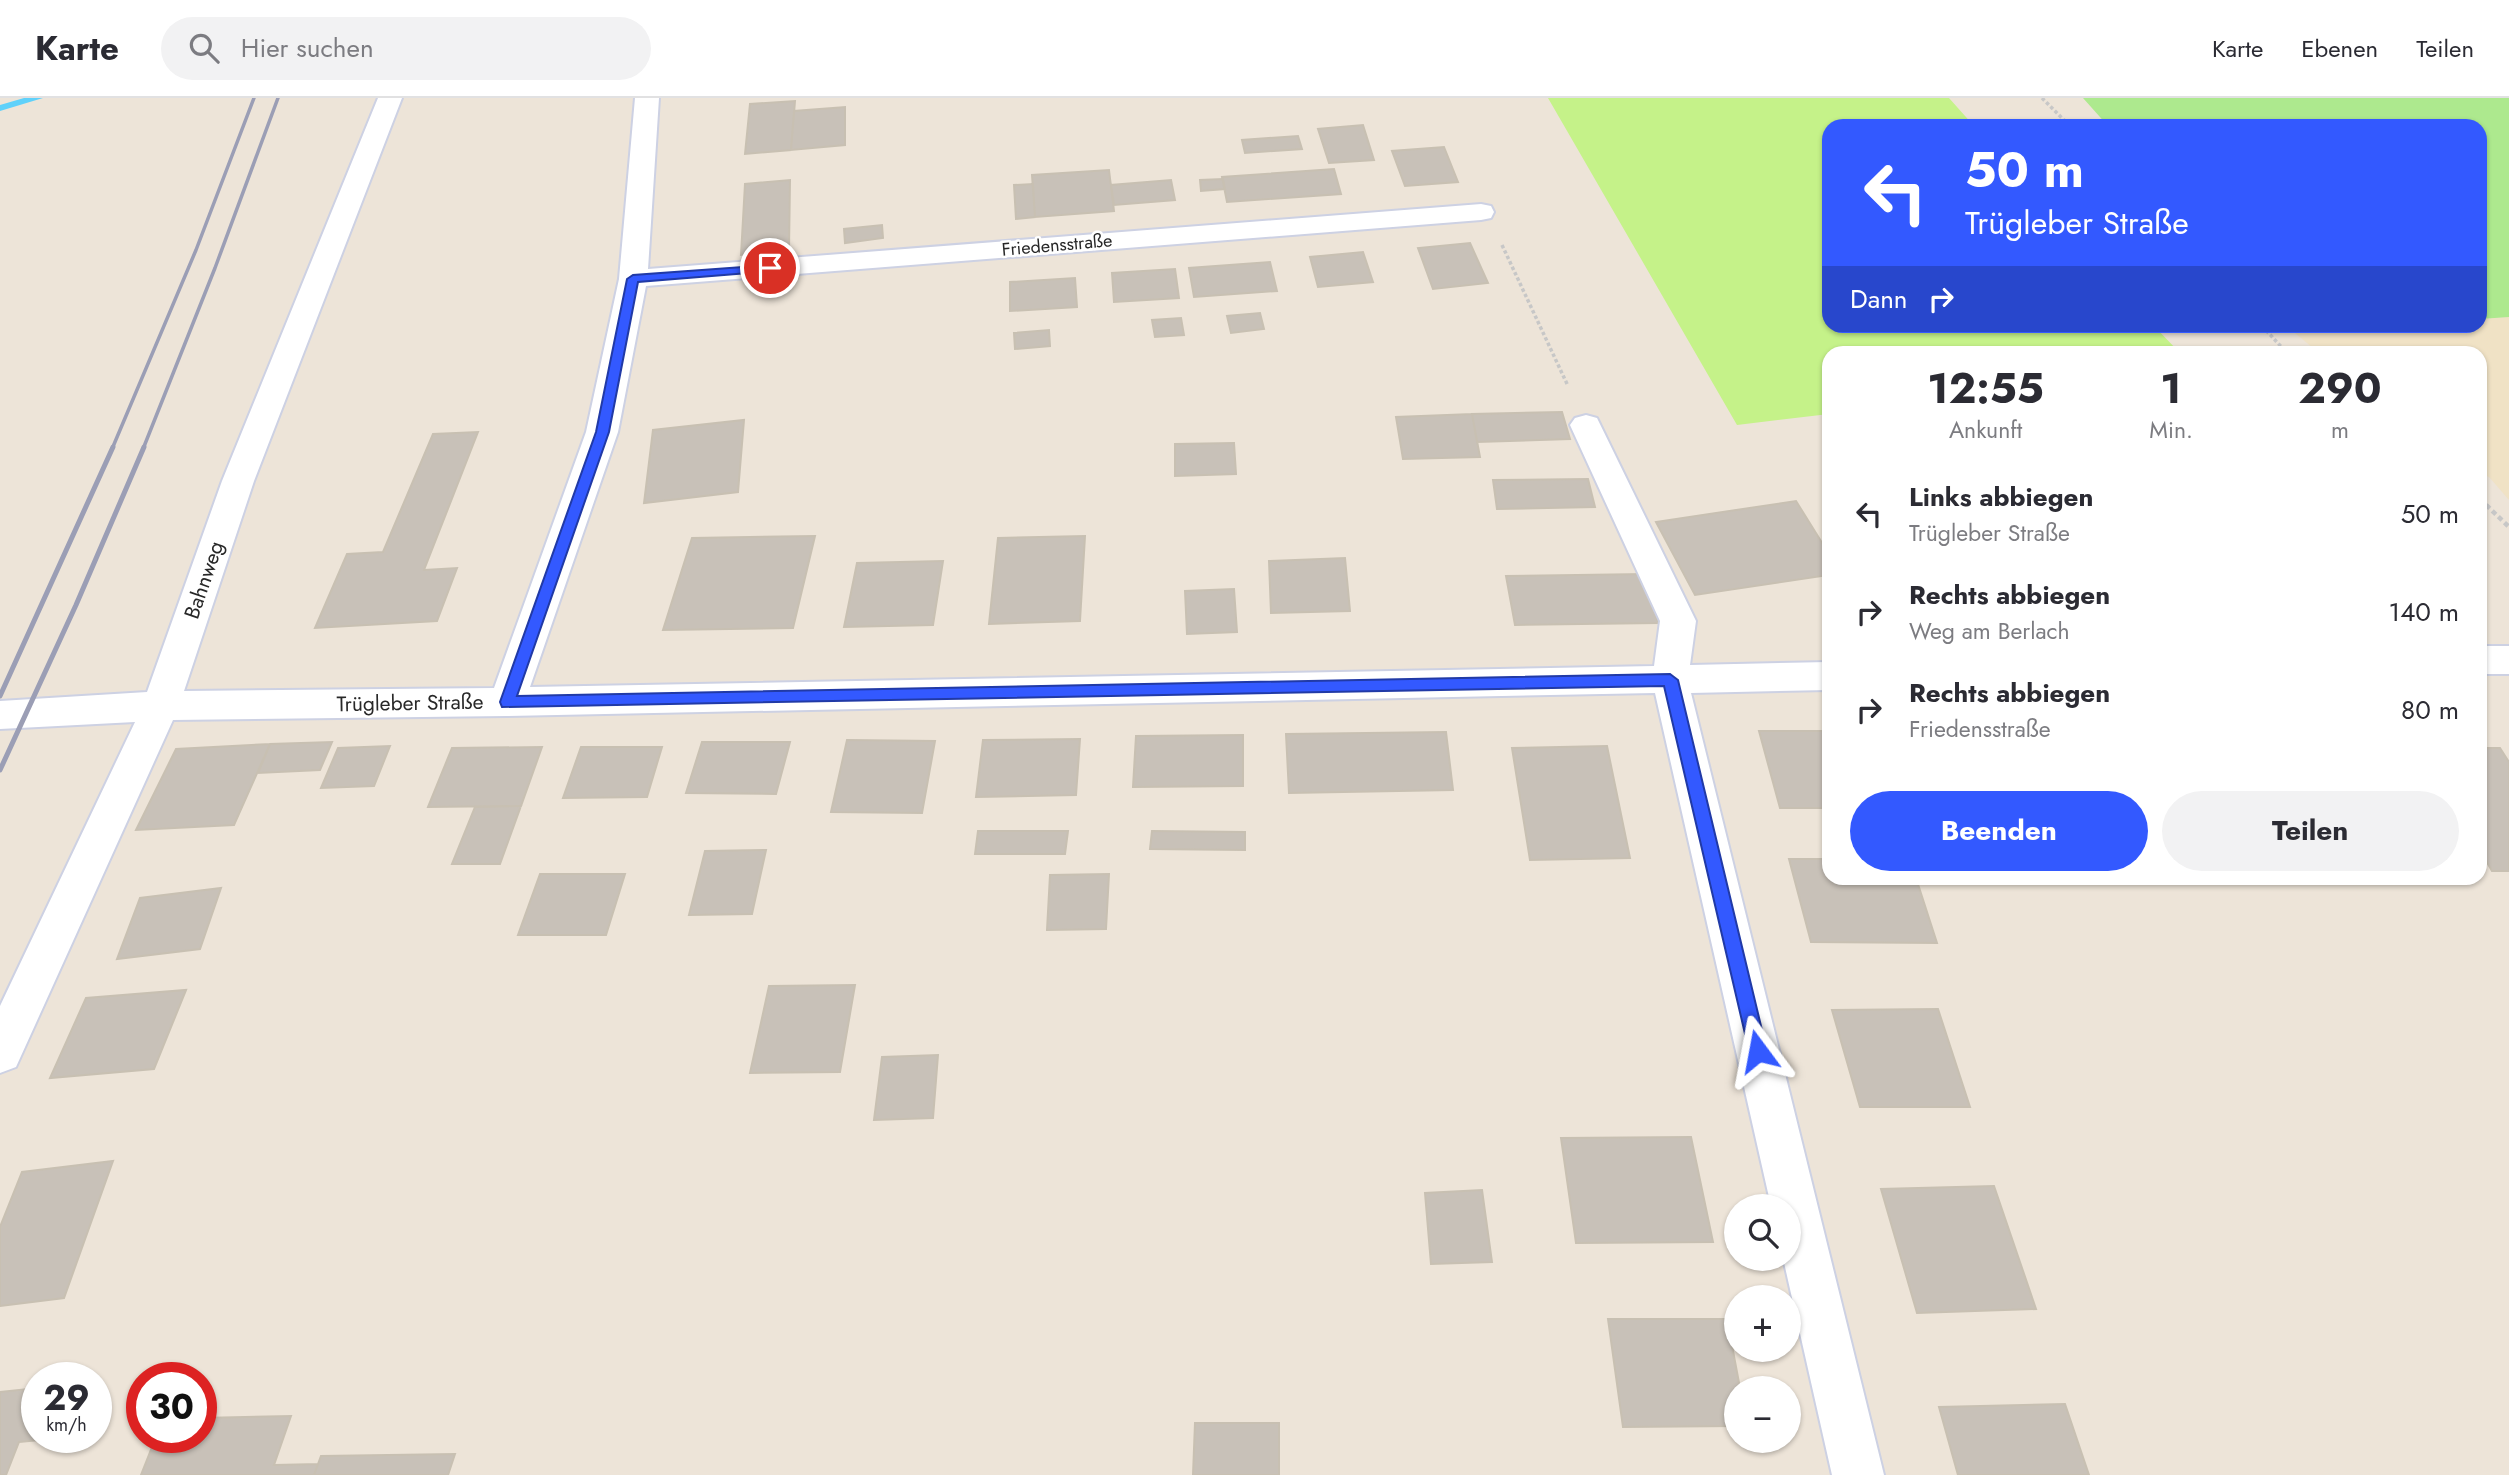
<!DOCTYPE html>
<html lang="de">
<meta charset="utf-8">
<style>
:root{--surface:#fff;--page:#f2f2f3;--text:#2b2b33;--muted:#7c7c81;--line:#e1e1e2;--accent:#3359ff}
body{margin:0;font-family:Jost,sans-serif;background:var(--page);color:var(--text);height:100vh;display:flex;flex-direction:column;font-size:26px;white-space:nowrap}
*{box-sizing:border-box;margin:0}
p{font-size:23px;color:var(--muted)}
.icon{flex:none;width:38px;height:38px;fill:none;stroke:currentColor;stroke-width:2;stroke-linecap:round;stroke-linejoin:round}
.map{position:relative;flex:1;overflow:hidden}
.side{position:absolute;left:1822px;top:248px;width:665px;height:539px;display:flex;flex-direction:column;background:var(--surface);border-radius:21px;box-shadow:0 2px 5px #0004}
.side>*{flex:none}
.guide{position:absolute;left:1822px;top:21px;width:665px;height:214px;border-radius:21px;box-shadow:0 2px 5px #0004;background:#3359ff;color:#fff;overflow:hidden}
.controls{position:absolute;left:1724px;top:1096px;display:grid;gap:14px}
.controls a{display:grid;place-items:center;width:77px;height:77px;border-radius:50%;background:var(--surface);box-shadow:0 2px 5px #0004;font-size:35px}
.speed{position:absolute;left:21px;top:1264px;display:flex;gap:14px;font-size:35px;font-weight:700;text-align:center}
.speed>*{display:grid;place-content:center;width:91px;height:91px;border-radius:50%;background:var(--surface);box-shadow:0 2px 5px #0004;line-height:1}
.speed small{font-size:18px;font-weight:400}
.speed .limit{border:10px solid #d22;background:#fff;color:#111}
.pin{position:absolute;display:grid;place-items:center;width:60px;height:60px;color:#fff;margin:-30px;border:4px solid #fff;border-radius:50%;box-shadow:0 2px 7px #0007}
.me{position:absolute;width:77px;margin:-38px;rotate:347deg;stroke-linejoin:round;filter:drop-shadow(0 0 5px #0008)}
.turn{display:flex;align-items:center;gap:24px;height:147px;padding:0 28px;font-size:32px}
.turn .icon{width:91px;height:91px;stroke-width:2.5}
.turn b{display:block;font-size:49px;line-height:60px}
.then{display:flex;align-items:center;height:66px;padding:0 28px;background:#0003;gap:14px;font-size:26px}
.eta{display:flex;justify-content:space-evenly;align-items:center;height:119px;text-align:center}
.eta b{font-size:42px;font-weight:700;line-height:49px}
.button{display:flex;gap:14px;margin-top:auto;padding:14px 28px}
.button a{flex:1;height:80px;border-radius:42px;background:var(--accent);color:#fff;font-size:28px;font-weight:700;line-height:80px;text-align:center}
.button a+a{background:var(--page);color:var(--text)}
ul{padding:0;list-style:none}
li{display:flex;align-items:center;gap:21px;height:98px;padding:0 28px}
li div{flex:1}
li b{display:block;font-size:26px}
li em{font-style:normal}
header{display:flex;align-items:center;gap:42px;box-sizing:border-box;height:98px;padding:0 35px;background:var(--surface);border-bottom:2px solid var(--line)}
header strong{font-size:33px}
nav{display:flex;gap:38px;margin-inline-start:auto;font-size:24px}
.search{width:490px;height:63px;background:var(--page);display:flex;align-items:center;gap:18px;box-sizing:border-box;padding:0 24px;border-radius:38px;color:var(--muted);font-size:26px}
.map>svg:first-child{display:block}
.education{fill:#f0e2c5}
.green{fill:#ade98e}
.pitch{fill:#c5f289}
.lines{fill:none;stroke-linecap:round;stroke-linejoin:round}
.stream{fill:#5fd1fa;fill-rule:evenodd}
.building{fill:#c8c1b8;stroke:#c8c0b2;stroke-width:2}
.street-casing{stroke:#cdd1e3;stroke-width:4}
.path-far1{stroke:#c7c7c7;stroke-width:3.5;stroke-dasharray:3.5 2.5;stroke-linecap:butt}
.path{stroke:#c7c7c7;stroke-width:4.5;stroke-dasharray:5 3.5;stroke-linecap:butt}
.street{fill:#fff;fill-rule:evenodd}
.rail-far1{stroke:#9b9eb5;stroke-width:3.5}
.rail{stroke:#9b9eb5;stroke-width:5}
.route{fill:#3359ff;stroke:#213aa6;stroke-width:2}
.labels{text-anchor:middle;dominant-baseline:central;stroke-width:5;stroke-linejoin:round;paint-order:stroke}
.far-street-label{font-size:18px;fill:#282828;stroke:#fff}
.street-label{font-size:21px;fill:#282828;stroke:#fff}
</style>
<header>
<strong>Karte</strong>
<div class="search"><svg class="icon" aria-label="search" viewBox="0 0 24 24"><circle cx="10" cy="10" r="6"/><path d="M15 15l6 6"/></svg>Hier suchen</div>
<nav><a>Karte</a><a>Ebenen</a><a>Teilen</a></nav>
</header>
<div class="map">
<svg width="2509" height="1377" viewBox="0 0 2509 1377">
<rect width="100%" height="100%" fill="#ede4d8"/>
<path class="education" d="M2509 219V402L2490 380 2480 373V256L2319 255 2295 235 2395 228H2480V221Z"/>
<path class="green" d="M2083 0H2509V219L2480 221V28H2108Z
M2275 228H2395L2295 235Z"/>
<path class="pitch" d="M1548 0H1949L1974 28H1829V228H2154L2180 255 1829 256V316L1737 327Z"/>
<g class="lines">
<path class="stream" d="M24 0H43L0 13V7Z"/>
</g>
<path class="building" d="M795 3 791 52 745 56 750 6Z
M845 9V47L791 52 794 13Z
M1363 27 1374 62 1329 65 1318 31Z
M1298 38 1302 51 1245 55 1242 42Z
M1444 49 1458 84 1405 88 1392 53Z
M1334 71 1341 96 1227 104 1222 79Z
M1109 72 1114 113 1035 119 1032 77Z
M1223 81 1225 91 1201 93 1200 82Z
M790 82 789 152 741 157 745 86Z
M1171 82 1175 102 1114 107 1111 87Z
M1033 86 1035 119 1016 121 1014 87Z
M882 127 883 140 845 145 844 131Z
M1470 145 1488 185 1433 191 1418 150Z
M1363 154 1373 184 1318 189 1310 159Z
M1270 164 1277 193 1194 199 1189 170Z
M1175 171 1179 200 1114 204 1112 175Z
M1075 180 1077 209 1010 213V184Z
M1260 215 1264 231 1231 235 1227 218Z
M1181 220 1184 237 1155 239 1152 222Z
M1049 232 1050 248 1015 251 1014 235Z
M1562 314 1570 341 1477 344 1472 316Z
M1472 316 1480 359 1403 361 1396 319Z
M744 322 738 394 644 405 653 332Z
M478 334 424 472 457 470 437 523 315 530 347 456 383 454 433 336Z
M1234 345 1236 376 1175 378V346Z
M1588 381 1595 409 1497 411 1493 382Z
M1796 403 1829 456V477L1695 497 1656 424Z
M815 438 793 530 663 532 692 440Z
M1085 438 1080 523 989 526 998 440Z
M1345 460 1350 513 1271 515 1269 463Z
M943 463 933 527 844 529 857 465Z
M1646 476 1658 525 1515 527 1506 478Z
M1234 491 1237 534 1187 536 1185 493Z
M1759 633H1829V710H1780Z
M1446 634 1453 692 1289 695 1286 636Z
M1243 637V688L1133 689 1136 638Z
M1080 641 1076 697 976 699 983 642Z
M847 642 935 643 922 715 831 714Z
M332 644 320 672 258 675 270 646Z
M702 644H790L776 696 686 695Z
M270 646 234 727 136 732 176 651Z
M390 648 374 688 321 690 338 650Z
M1607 648 1630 760 1530 762 1512 650Z
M542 649 521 708 428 709 452 650Z
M581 649H662L647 699 563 700Z
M2480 650H2500L2509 664V773H2492L2480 752Z
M521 708 500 766H452L475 709Z
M978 733H1068L1065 756H975Z
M1152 733 1245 734V752L1150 751Z
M766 752 752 816 689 817 705 753Z
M1789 761H1829V780H1916L1937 845 1811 844Z
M540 776H625L606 837H518Z
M1109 776 1106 831 1047 832 1050 777Z
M221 790 200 851 117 861 140 800Z
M855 887 840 974 750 975 769 888Z
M186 892 154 971 50 980 86 900Z
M1938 911 1970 1009H1860L1832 912Z
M938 957 933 1020 874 1022 882 959Z
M1691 1039 1713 1144 1576 1145 1561 1040Z
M113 1063 64 1200 0 1208V1129L22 1074Z
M1994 1088 2036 1211 1917 1215 1881 1091Z
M1482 1092 1492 1164 1431 1166 1425 1095Z
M1608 1221H1727L1740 1290H1736V1328L1623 1329Z
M37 1290V1339L61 1340 19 1344 6 1377H0V1294Z
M2065 1306 2089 1377H1958L1939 1309Z
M291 1318 274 1367 318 1366 314 1377H141L156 1339H201V1320Z
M1195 1325H1279V1377H1193Z
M455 1356 448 1377H314L321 1358Z"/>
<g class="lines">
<g class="street-casing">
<path id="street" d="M378 0H402L254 383 184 593 494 590 586 334 619 181 635 0H659L648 171 1481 106 1491 108 1494 114 1491 120 1481 122 646 188 618 334 530 589 1654 568 1660 523 1570 327 1575 320 1586 317 1597 320 1696 523 1690 567 1829 564V592L1691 595 1884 1377H1832L1783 1160H1788V1108H1771L1655 595 507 618 173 622 16 969 0 975V908L135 624 0 631V603L147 594 222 383Z
M2480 548H2509V576H2480Z"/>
</g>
<path class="path-far1" d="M2042 0 2070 28
M1502 147 1568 288
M2262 228 2288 256"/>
<path class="path" d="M2480 401 2509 429"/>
<use href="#street" class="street"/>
<path class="rail-far1" d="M112 351 196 152 254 0
M143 351 215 170 278 0"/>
<path class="rail" d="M0 598 113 349
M0 672 76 507 144 349"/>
</g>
<path class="route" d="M770 167 776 170 774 173 638 184 609 334 517 598 1670 576 1678 582 1767 953 1764 959 1758 961 1751 959 1749 953 1664 588 502 609 500 604 596 334 627 181 633 177Z"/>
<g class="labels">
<g class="far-street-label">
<text transform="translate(1057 147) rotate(-5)">Friedensstraße</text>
</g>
<g class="street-label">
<text transform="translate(204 482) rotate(-71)">Bahnweg</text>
<text transform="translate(410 605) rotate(-1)">Trügleber Straße</text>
</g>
</g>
</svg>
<div class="controls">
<a><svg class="icon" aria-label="search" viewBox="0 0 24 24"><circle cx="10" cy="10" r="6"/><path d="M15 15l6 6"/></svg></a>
<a>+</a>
<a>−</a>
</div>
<div class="speed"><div>29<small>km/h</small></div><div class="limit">30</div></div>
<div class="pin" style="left:770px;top:170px;background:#d93025"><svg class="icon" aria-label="arrive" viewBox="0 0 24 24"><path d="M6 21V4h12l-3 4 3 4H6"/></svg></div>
<svg class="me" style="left:1758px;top:953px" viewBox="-20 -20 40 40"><path d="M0-17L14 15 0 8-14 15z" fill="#3359ff" stroke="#fff" stroke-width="4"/></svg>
<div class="guide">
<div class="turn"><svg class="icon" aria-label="left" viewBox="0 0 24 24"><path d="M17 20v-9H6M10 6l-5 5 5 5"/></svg><div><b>50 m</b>Trügleber Straße</div></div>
<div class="then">Dann<svg class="icon" aria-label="right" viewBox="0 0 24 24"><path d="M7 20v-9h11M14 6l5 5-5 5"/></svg></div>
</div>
<section class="side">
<div class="eta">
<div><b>12:55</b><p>Ankunft</p></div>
<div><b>1</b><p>Min.</p></div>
<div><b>290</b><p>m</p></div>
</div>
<ul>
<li><svg class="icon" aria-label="left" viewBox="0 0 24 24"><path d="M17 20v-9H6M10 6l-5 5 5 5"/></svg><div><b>Links abbiegen</b><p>Trügleber Straße</p></div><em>50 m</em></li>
<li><svg class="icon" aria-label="right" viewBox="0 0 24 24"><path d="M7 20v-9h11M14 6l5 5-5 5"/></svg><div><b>Rechts abbiegen</b><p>Weg am Berlach</p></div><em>140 m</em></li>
<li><svg class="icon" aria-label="right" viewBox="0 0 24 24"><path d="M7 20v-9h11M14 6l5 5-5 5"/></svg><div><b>Rechts abbiegen</b><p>Friedensstraße</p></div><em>80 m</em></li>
</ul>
<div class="button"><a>Beenden</a><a>Teilen</a></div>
</section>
</div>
